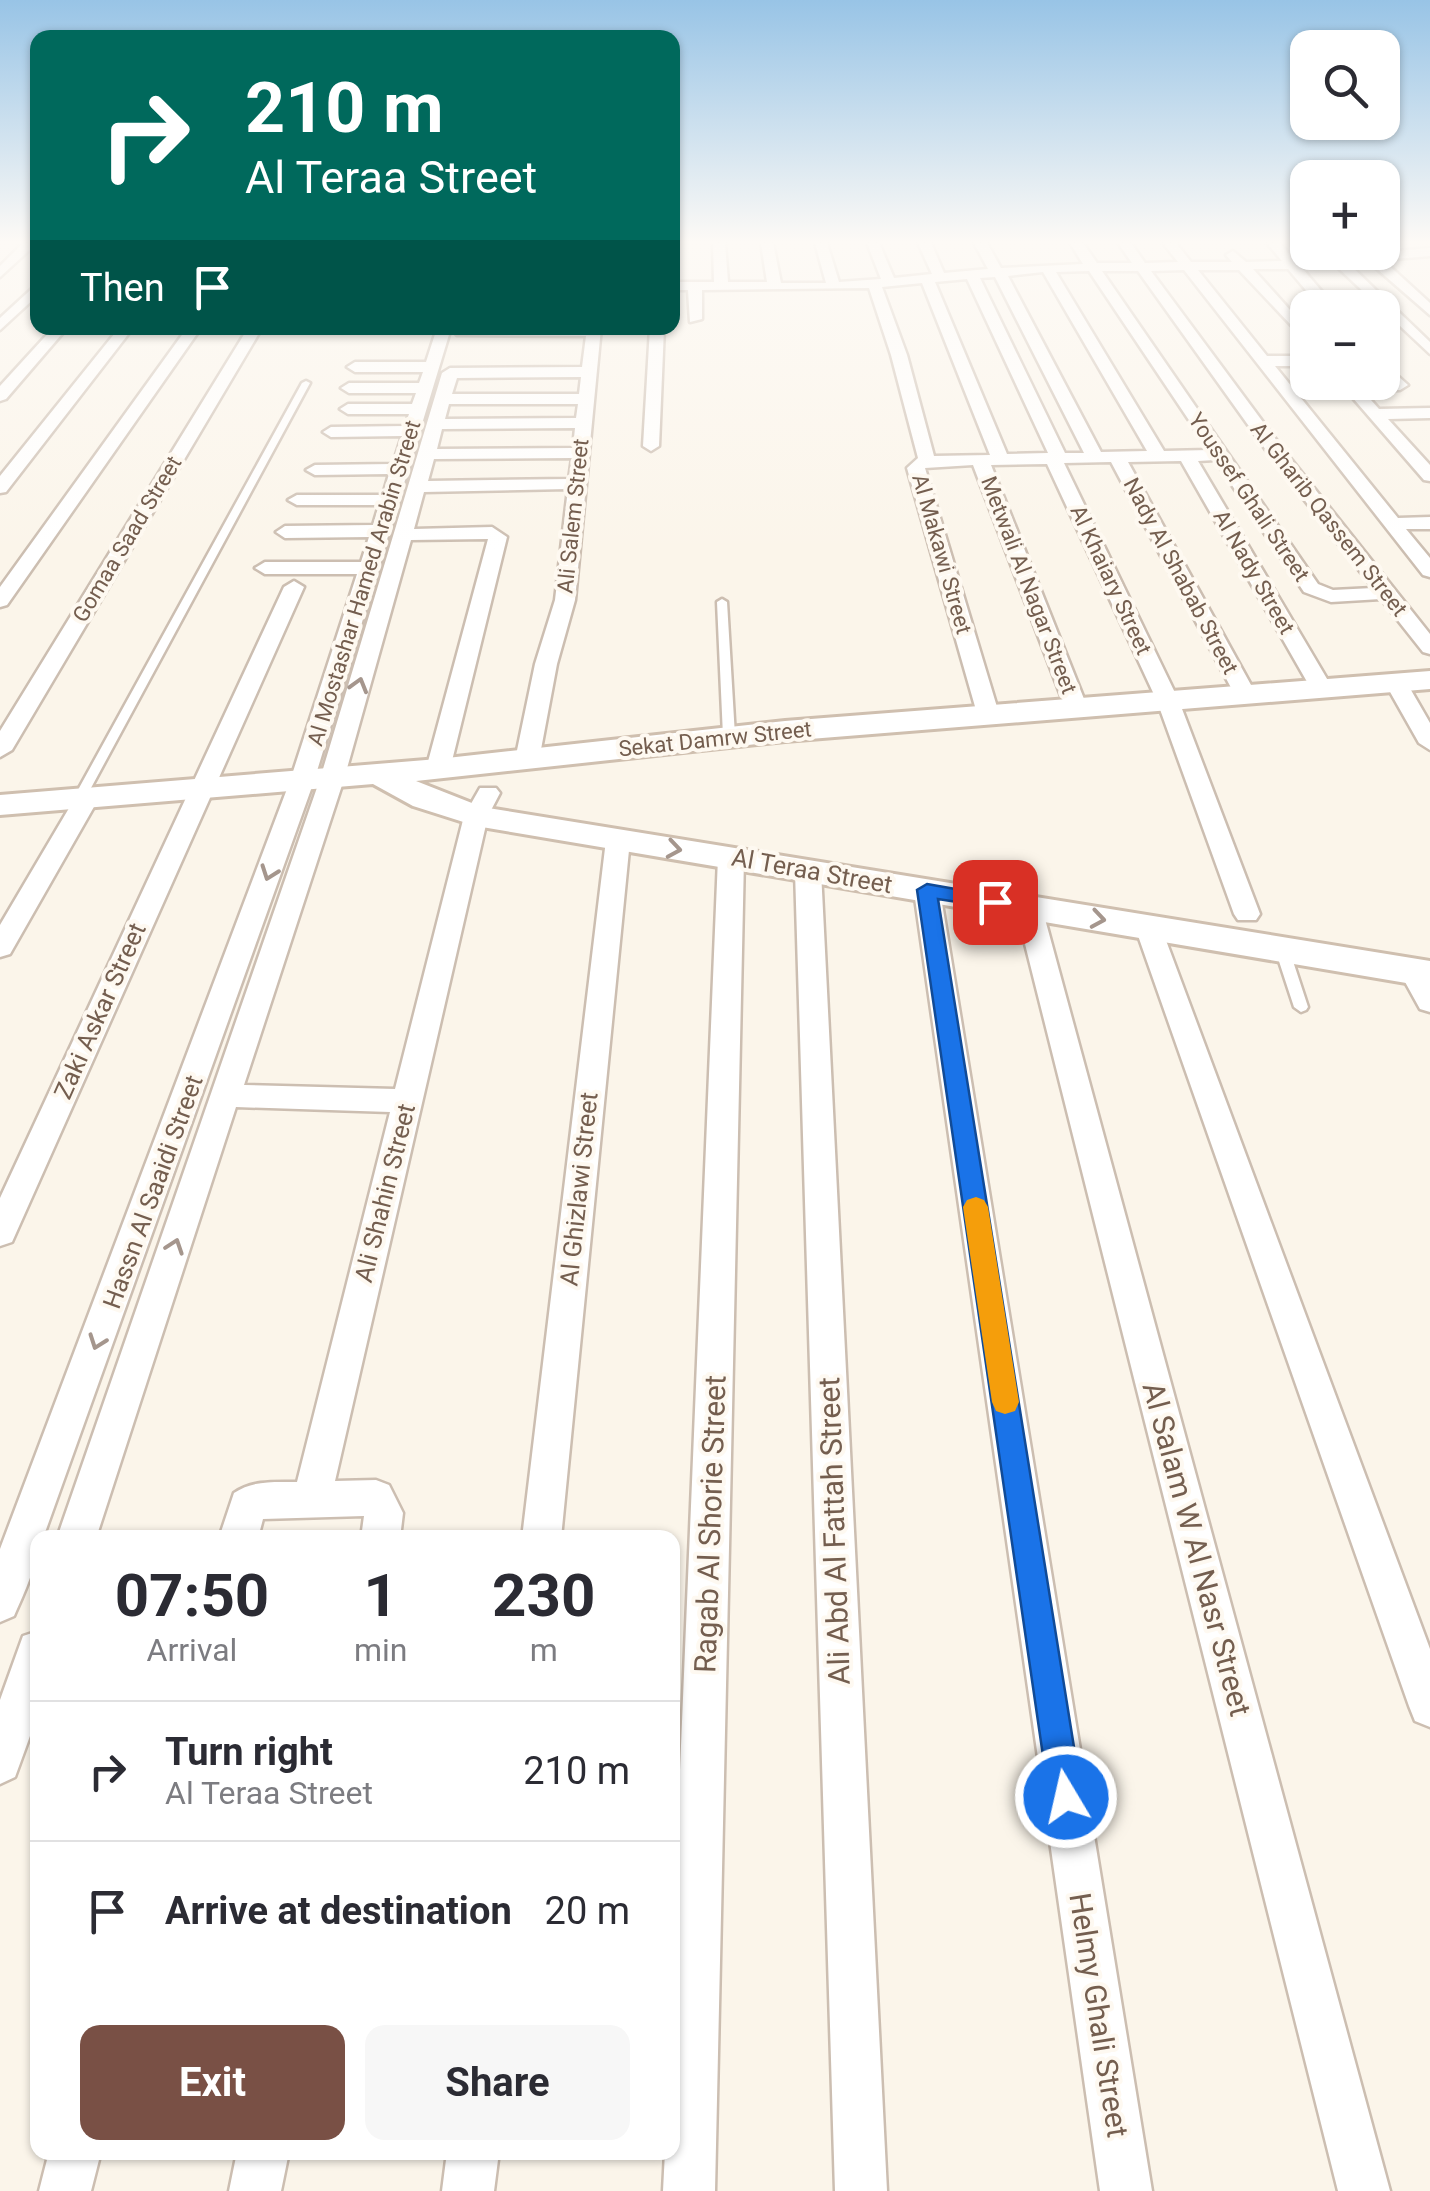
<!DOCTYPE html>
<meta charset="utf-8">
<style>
:root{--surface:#fff;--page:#f7f7f7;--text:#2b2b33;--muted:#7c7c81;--line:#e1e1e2;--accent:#795045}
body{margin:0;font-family:Roboto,sans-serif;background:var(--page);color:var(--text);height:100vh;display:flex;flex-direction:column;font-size:38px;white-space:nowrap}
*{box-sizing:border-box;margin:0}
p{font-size:32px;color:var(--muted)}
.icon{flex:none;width:55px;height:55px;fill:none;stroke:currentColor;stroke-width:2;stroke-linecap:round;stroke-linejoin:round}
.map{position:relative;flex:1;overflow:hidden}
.drawer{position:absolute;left:30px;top:1530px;width:650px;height:630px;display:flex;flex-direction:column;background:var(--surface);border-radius:20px;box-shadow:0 2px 8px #0004}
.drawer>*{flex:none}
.guide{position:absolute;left:30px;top:30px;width:650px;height:305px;border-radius:20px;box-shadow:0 2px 8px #0004;background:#00695c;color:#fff;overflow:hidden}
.controls{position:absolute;left:1290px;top:30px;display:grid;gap:20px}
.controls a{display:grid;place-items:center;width:110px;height:110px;border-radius:20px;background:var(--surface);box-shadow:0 2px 8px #0004;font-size:50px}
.pin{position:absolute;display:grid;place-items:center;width:85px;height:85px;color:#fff;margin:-42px;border-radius:20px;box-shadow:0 5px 15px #0006}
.me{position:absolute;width:110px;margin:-55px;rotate:351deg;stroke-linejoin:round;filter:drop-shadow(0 0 8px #0008)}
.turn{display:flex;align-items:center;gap:35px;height:210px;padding:0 50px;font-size:45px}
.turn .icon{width:130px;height:130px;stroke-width:2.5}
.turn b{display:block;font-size:70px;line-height:85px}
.then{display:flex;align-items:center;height:95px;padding:0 50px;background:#0003;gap:20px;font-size:38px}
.eta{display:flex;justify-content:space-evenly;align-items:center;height:170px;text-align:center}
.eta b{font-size:60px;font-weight:700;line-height:70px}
.action{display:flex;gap:20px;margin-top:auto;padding:20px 50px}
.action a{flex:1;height:115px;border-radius:20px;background:var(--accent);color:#fff;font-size:40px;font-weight:700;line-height:115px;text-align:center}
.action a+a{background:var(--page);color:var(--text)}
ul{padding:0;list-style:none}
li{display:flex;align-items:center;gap:30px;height:140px;padding:0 50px;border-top:2px solid var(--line)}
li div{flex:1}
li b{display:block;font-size:38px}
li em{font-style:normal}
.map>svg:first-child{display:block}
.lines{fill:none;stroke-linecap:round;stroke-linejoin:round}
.lane-casing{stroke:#ccbeb1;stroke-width:5}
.street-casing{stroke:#ccbeb1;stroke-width:5}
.secondary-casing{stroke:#cfbfaf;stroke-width:6}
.lane{fill:#fff;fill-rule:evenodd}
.street{fill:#fff;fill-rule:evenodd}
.secondary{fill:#fff;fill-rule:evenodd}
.oneway{stroke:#a5968d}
.route{fill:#1a73e8;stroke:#114b97;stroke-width:2.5}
.slow{fill:#f59e0b}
.labels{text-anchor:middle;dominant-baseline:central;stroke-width:8;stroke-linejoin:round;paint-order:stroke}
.far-street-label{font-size:22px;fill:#745e4f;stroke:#fef9f1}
.street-label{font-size:25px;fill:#745e4f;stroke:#fef9f1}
.near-street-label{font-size:30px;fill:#745e4f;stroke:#fef9f1}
</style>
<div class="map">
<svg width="1430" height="2191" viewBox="0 0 1430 2191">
<rect width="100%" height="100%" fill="#fbf5ea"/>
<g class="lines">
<g class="lane-casing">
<path id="lane" d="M306 381 310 383 85 799 79 803 75 802 73 799 302 383Z
M722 599 727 602 735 736 729 739 723 736 717 602Z
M1282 944 1289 949 1308 1007 1306 1010 1301 1012 1294 1007 1275 949Z"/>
</g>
<g class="street-casing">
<path id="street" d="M23 243H37L0 277V266Z
M713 243H725L728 282H767L761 243H773L781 283H826L815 243H827L839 282 881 279 867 243H879L894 278 932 274 918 243H931L944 273 988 269 974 243H987L1001 268 1083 264 1070 243H1083L1097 263H1132L1118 243H1131L1145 263 1178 262 1163 243H1176L1191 262H1232L1226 255 1233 251 1246 262 1282 261 1267 243H1280L1295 261 1327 258 1323 252 1341 256 1430 248V256L1383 260 1430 303V315L1369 262 1349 264 1430 342V354L1335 265 1302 268 1336 308H1321L1288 269H1253L1308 330V343L1239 270H1198L1267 356H1308V366H1275L1398 518 1430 517V529H1406L1430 558V577L1423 575 1184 270 1151 271 1283 449 1430 634V654L1423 652 1381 599 1331 602 1304 592 1215 460 1198 461 1333 689 1322 696 1314 694 1181 461 1128 462 1256 694 1245 701 1237 699 1111 462 1064 463 1179 701 1260 914 1256 920H1238L1234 914 1157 701 1047 464 991 465 1088 709 1077 716 1066 709 973 465 925 468 1000 717 989 724 978 717 907 468 918 458 891 355 869 288 702 290V319L690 322 688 290H672V282H714ZM1089 271 1209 450 1164 451 1056 272ZM1102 271H1138L1271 457 1373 588 1333 590 1318 584ZM1043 272 1147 451 1101 452 1008 276ZM995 277 1084 453H1065L980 278ZM967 279 1048 453 1007 454 935 282ZM922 283 990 455 934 456 907 355 882 287Z
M38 283V295L0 330V318Z
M53 328H67L6 399 0 401V386Z
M119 328H133L6 492 0 493V476Z
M187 328H201L7 605 0 607V587Z
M248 328H262L12 750 0 757V731Z
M437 328H451L314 781 43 1538H38C38 1564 25 1591 14 1616L0 1622V1549L290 781 357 574H265L255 568 265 562H361L369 537 285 538 276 532 285 526 373 525 379 505H297L288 500 297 495H383L389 474 315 475 306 470 315 465 393 464 402 436 331 437 323 432 331 427 405 426 409 414H348L340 409 348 404H412L416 393H349L341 388 349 383H419L423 372H355L347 367 355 362H426Z
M462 328H601L575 600 557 664 539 760 527 767 515 760 535 664 555 600 568 489 424 492 414 529 492 527 507 537 450 769 438 776 426 769 488 539 411 540 344 779 244 1085 395 1089 464 816 480 788H496L500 793 488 816 335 1481 376 1480 389 1485 403 1513 400 1538H361L364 1516 263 1519 258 1538H219L234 1493C253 1480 275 1482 297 1482L390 1112 236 1107 96 1538H57L320 779 442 373 450 368 582 367 586 336 457 335 455 332ZM581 377 579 394H452L457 378ZM449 404H578L576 418 445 419ZM575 428 573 448 437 449 442 429ZM572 458 569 479 428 481 434 459Z
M650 328H664L659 446 651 451 643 446Z
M1382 362 1408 385 1400 390 1363 391 1379 409 1430 408V418L1388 419 1430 465V481L1424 480 1339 382 1387 381 1382 376Z
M294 581 304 587 16 1233 12 1242 0 1246V1198L284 587Z
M1396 676 1404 678 1430 723V750L1419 743 1385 683Z
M87 791 99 798 10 954 0 957V925L75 798Z
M618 832 630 840 561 1538H522L606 840Z
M731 850 744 858 715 2191H663L665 2152H672V1962L718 858Z
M808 863 821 871 887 2191H835L795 871Z
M927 883 940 891 1152 2191H1100L914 891Z
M1029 899 1042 908 1390 2191H1338L1016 908Z
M1148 918 1157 921 1161 927 1430 1649V1727L1415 1721 1409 1706 1135 927 1139 921Z
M1413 962 1423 964 1430 977V1012L1420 1009 1399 971 1403 964Z
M38 1631V1714L15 1777 0 1784V1700L23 1636Z
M49 2152H101L91 2191H39Z
M237 2152H289L281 2191H229Z
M447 2152H499L494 2191H442Z"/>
</g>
<g class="secondary-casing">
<path id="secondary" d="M1430 671V689L785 741 416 781 482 807 1430 961V987L476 826 413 806 373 784 0 815V795L438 759 785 721Z"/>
</g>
<use href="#lane" class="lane"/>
<use href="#street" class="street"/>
<use href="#secondary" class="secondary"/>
</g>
<defs><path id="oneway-chevron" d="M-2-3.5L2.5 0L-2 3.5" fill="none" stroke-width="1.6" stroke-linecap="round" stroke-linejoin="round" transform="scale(2.5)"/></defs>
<g class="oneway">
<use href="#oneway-chevron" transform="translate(359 685) rotate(-74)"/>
<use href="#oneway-chevron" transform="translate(674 849) rotate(9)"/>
<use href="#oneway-chevron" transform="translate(269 873) rotate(110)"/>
<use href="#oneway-chevron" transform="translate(1098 919) rotate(9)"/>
<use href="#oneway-chevron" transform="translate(175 1246) rotate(-71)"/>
<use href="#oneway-chevron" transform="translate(97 1342) rotate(110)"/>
</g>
<linearGradient id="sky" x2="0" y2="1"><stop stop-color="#98c4e6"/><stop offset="0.44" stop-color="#fdfaf6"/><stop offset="1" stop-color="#fdfaf6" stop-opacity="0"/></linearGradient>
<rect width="1430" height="550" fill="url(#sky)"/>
<path class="route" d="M927 884 995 896 1005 902 995 908 938 899 1082 1797 1078 1809 1066 1814 1054 1809 1049 1797 917 890Z"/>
<path class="slow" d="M976 1197 984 1200 988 1207 1019 1402 1015 1411 1005 1414 996 1411 992 1402 963 1207 967 1200Z"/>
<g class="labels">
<g class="far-street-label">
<text transform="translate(1249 497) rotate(56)">Youssef Ghali Street</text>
<text transform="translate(573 516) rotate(-84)">Ali Salem Street</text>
<text transform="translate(1329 519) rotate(52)">Al Gharib Qassem Street</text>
<text transform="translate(127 539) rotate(-59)">Gomaa Saad Street</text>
<text transform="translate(942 554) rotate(74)">Al Makawi Street</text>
<text transform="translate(1254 572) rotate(60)">Al Nady Street</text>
<text transform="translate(1181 576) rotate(62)">Nady Al Shabab Street</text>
<text transform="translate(1111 580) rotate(65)">Al Khaiary Street</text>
<text transform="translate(364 583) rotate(-73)">Al Mostashar Hamed Arabin Street</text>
<text transform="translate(1029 585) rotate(69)">Metwali Al Nagar Street</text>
<text transform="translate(715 739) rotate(-6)">Sekat Damrw Street</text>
</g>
<g class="street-label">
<text transform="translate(812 871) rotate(10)">Al Teraa Street</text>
<text transform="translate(100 1011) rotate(-66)">Zaki Askar Street</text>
<text transform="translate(579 1189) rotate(-84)">Al Ghizlawi Street</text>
<text transform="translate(153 1192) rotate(-70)">Hassn Al Saaidi Street</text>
<text transform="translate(385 1193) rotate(-76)">Ali Shahin Street</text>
</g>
<g class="near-street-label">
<text transform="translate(710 1524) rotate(-88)">Ragab Al Shorie Street</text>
<text transform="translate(834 1531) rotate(-92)">Ali Abd Al Fattah Street</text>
<text transform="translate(1197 1549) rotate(75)">Al Salam W Al Nasr Street</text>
<text transform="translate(1099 2015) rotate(81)">Helmy Ghali Street</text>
</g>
</g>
</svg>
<div class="controls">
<a><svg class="icon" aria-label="search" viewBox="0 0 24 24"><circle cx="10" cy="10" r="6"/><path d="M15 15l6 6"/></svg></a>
<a>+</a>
<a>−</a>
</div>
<div class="pin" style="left:995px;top:902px;background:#d93025"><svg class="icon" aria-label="arrive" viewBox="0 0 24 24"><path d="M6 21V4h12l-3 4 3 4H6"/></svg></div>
<svg class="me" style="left:1066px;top:1797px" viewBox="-20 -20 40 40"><circle r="17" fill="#1a73e8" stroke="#fff" stroke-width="3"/><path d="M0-11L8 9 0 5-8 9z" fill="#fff"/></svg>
<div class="guide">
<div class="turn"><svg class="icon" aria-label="right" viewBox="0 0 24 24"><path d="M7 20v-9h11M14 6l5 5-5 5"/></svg><div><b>210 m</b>Al Teraa Street</div></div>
<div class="then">Then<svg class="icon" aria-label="arrive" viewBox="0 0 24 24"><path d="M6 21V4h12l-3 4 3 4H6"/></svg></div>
</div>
<section class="drawer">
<div class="eta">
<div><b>07:50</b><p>Arrival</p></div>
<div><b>1</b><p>min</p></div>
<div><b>230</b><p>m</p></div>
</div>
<ul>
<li><svg class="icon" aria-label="right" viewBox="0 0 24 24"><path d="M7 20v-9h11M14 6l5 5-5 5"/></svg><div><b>Turn right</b><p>Al Teraa Street</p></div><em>210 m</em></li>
<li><svg class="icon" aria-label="arrive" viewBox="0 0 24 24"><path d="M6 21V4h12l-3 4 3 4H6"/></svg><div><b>Arrive at destination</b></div><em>20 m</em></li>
</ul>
<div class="action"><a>Exit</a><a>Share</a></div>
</section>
</div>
